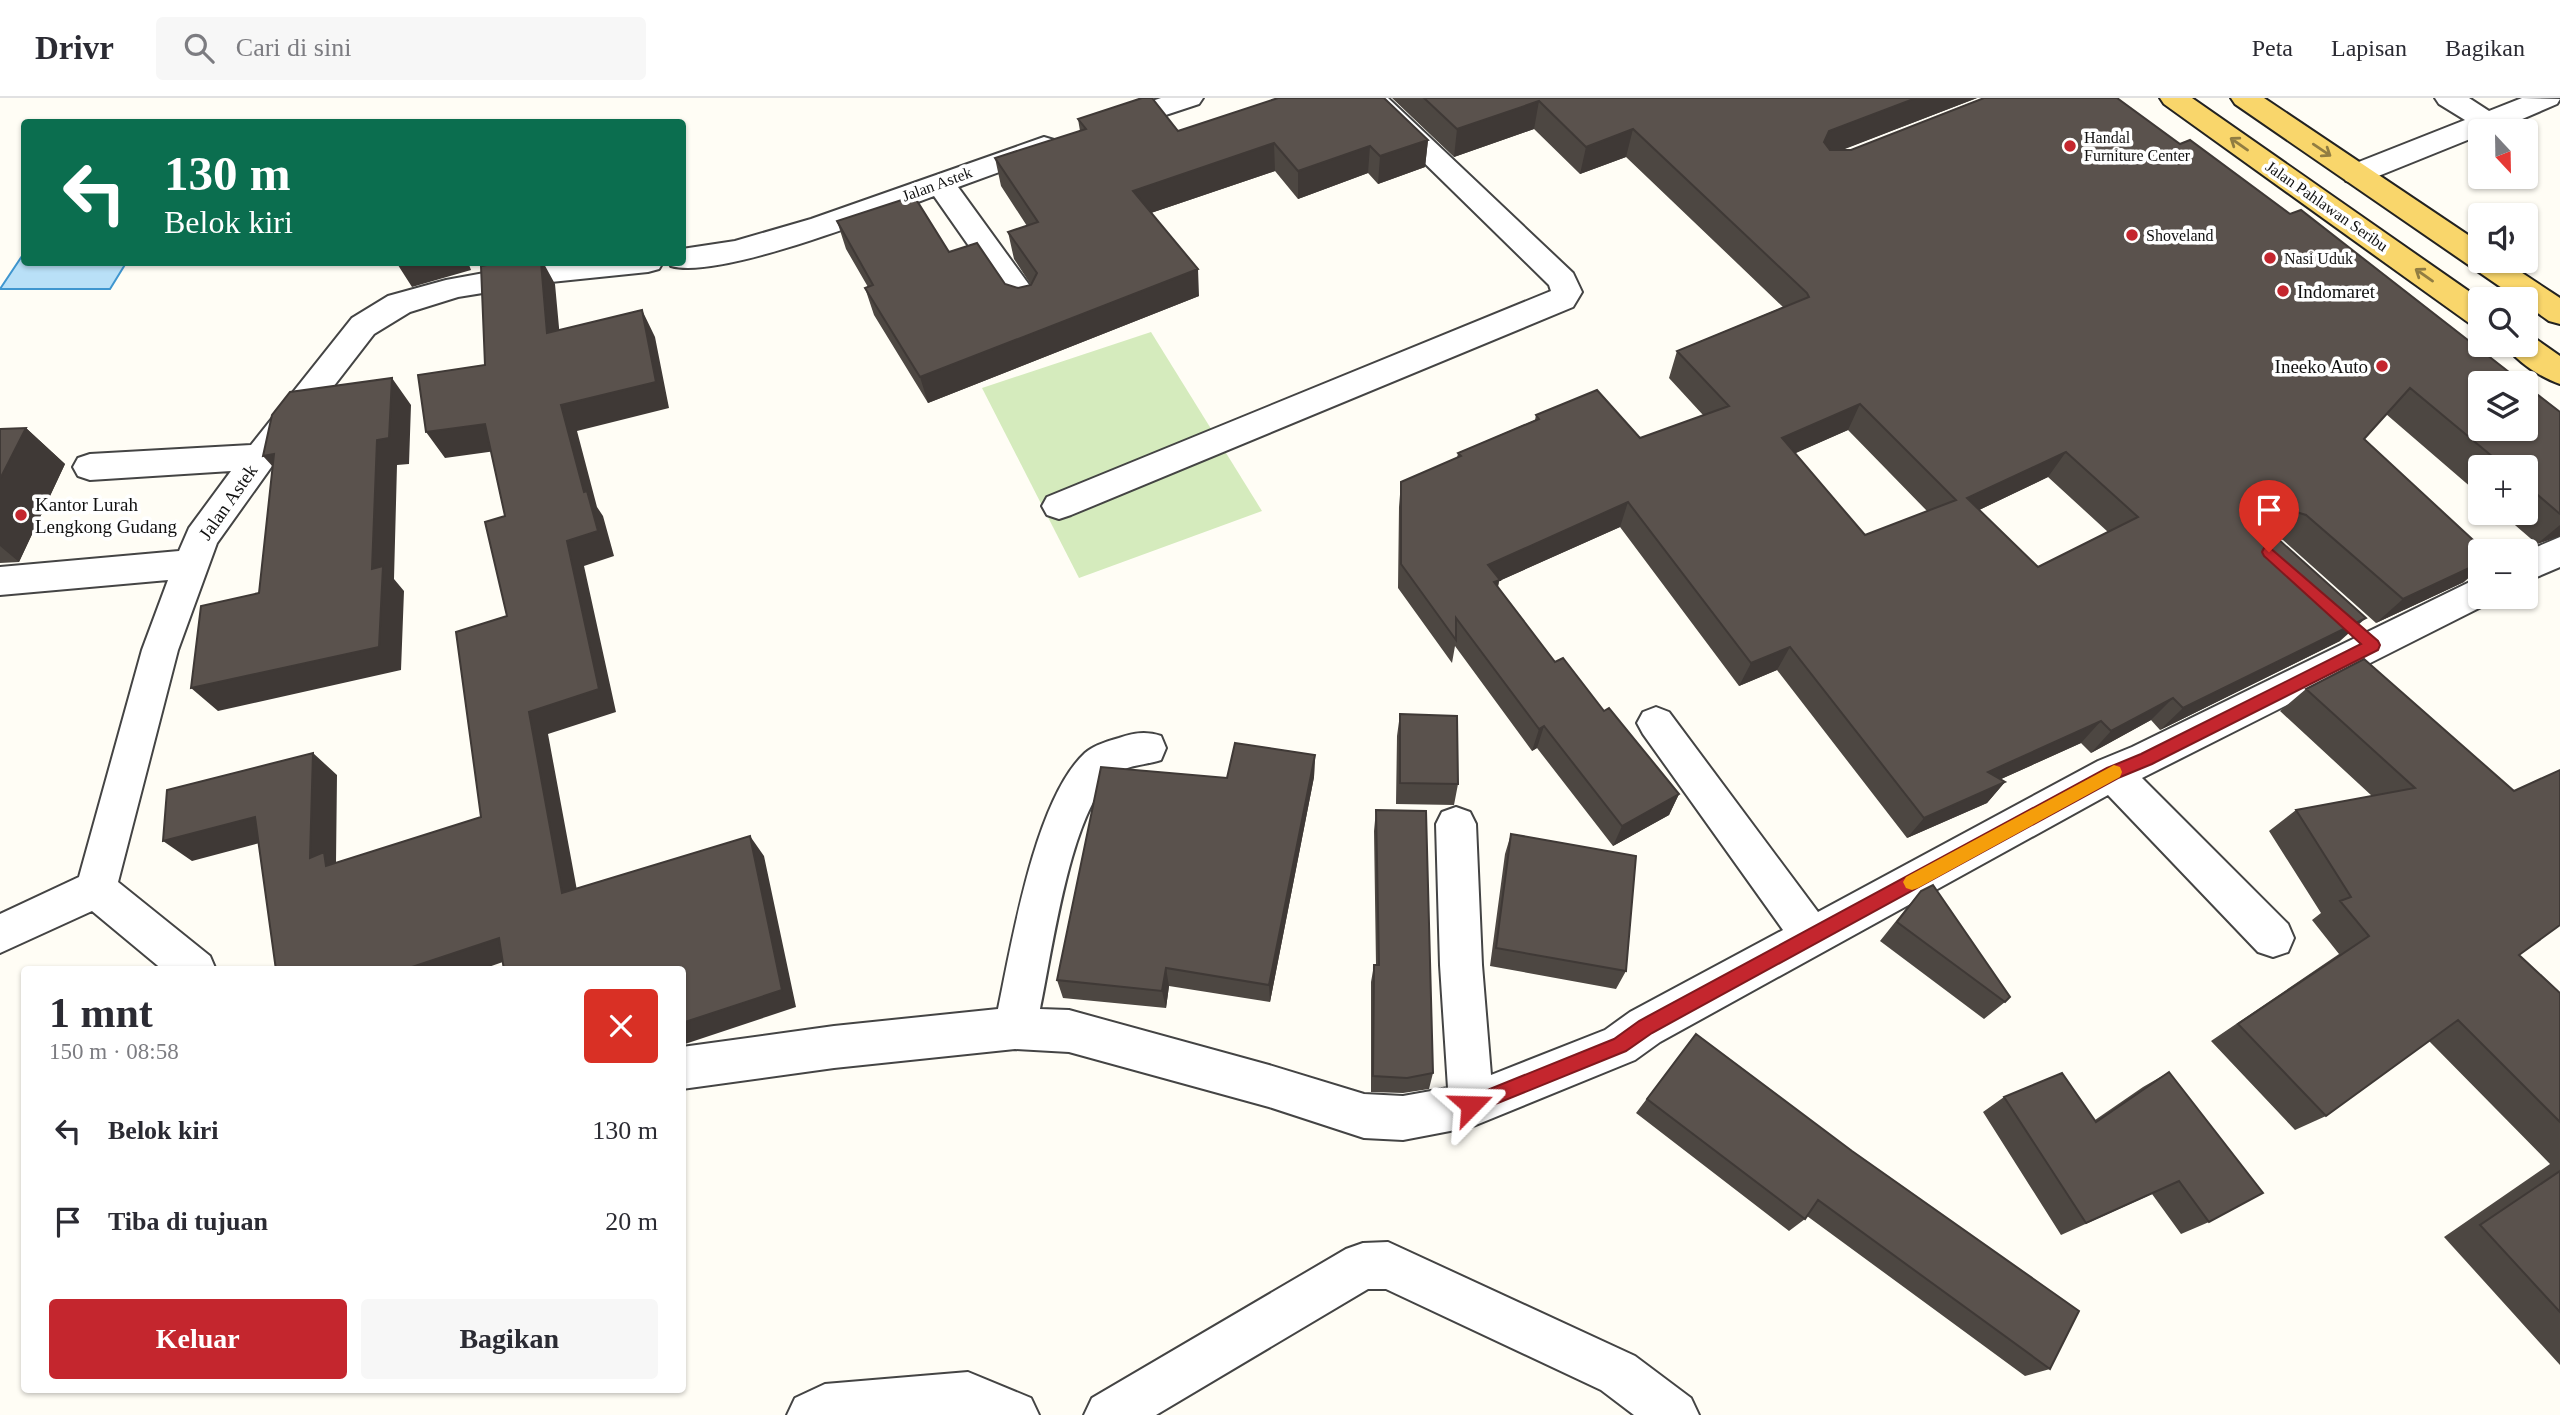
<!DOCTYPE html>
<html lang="id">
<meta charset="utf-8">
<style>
:root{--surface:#fff;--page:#f7f7f7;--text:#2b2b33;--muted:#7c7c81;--line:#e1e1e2;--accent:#c4262e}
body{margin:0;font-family:Georgia,serif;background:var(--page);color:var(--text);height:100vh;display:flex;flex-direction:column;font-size:26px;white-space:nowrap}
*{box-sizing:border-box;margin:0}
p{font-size:23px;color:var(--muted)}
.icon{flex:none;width:38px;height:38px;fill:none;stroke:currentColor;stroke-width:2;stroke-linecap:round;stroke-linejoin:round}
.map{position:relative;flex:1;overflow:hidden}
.details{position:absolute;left:21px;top:868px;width:665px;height:427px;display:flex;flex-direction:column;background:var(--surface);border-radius:7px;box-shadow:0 2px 5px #0004}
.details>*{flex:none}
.guide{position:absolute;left:21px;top:21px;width:665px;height:147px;border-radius:7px;box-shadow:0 2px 5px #0004;background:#0b6e4f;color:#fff;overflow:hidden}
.needle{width:46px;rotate:158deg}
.controls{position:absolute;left:2468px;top:21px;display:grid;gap:14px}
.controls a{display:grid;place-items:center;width:70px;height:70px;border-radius:7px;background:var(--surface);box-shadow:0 2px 5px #0004;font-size:35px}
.pin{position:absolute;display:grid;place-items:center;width:60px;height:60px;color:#fff;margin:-72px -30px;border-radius:50% 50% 50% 0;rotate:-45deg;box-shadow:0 0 7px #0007}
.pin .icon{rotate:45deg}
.me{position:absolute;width:77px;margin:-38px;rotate:68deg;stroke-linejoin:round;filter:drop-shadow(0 0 5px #0008)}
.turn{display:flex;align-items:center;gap:24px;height:147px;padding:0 28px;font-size:32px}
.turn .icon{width:91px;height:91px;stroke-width:2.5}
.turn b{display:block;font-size:49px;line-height:60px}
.round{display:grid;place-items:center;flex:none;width:74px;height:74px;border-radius:7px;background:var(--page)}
.headline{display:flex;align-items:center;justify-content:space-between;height:119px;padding:0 28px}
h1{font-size:42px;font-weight:700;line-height:52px}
.cta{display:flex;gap:14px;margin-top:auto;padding:14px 28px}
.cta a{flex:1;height:80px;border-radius:7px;background:var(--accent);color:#fff;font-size:28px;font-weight:700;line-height:80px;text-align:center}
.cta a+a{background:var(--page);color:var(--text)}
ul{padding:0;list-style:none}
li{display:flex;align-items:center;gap:21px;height:91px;padding:0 28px}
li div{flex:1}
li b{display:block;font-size:26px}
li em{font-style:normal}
header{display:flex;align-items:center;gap:42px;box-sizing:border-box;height:98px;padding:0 35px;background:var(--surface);border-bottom:2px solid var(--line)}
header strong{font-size:33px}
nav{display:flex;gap:38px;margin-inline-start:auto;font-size:24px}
.search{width:490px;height:63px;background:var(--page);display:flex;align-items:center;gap:18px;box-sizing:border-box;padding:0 24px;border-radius:7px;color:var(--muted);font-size:26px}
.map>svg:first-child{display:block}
.green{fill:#d5ebbd}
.water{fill:#b9e0f7;stroke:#3f96cf;stroke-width:2}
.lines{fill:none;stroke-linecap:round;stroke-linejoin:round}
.minor-casing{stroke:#444;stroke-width:4}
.major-casing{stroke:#222;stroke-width:4}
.minor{fill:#fff;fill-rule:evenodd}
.major{fill:#f9d66b;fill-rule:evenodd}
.wall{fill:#4d4742;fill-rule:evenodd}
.shaded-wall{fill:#3f3936}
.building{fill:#5a524d;stroke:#3f3936;stroke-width:2;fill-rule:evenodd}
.oneway{stroke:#917d42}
.route{fill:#c4262e;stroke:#7f191e;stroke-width:2}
.slow{fill:#f59e0b}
.poi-dot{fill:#c4262e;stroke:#fff;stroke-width:2.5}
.labels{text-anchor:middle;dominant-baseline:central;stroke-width:7;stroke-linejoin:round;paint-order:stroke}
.far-poi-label{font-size:16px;fill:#111;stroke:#fff;text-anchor:start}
.far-street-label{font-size:16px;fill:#111;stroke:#fff}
.poi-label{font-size:19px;fill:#111;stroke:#fff;text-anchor:start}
.street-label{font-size:19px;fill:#111;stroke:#fff}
</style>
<header>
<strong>Drivr</strong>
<div class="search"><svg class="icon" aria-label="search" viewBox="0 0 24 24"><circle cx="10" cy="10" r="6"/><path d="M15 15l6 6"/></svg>Cari di sini</div>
<nav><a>Peta</a><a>Lapisan</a><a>Bagikan</a></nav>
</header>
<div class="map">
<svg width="2560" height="1317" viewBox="0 0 2560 1317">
<rect width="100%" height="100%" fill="#fffdf5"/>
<path class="green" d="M1151 234 1262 413 1079 480 982 290Z"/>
<path class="water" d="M24 155V164L126 165 110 191H0Z"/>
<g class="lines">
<g class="minor-casing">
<path id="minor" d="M1161 0H1203L1199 6 1111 35 1101 32 1097 26 1101 20Z
M1358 0H1388L1573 175 1582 194 1573 209 1071 417 1059 421 1047 417 1042 408 1047 399 1551 193 1549 187Z
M2435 0H2469L2489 13 2522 0 2560 1 2557 6 2499 31 2480 33V37L2366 83 2356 85 2346 83 2342 76 2346 69 2465 22 2439 6Z
M1044 39 1054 42 1058 48 1054 54 958 89 1035 195 1040 203 1035 211 1024 214 1013 211 934 98C882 117 720 182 671 168L669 164H682V151L735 143 811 121Z
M545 164H663L659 171 648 174 551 184 458 199 410 214 374 236 272 368 217 445 178 552 118 784 210 858 216 872H163L92 813 0 855V816L79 779 142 552 168 482 0 497V469L179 453 189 430 231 373 90 382 78 378 73 369 78 360 90 356 251 347 352 220 388 198 446 182Z
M2560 439V469L2525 484V454Z
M2480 479V499H2495L2493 503 2142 680 2288 826 2294 840 2288 854 2273 859 2258 854 2108 697 1660 944 1635 962 1471 1029 1403 1042 1364 1040 1269 1009 1069 954 1015 951 834 970 682 991V949L834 928 998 911C1012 844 1035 701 1085 655 1094 647 1108 643 1119 640 1134 635 1146 633 1161 638L1166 650 1161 662C1146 667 1127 667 1115 676 1070 710 1052 856 1040 911L1069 912 1269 967 1364 996 1403 998 1448 990 1440 867 1436 726 1442 714 1456 709 1470 714 1476 726 1482 867 1491 977 1605 932 1630 914 1783 832 1643 636 1637 625 1643 614 1656 609 1669 614 1818 814 2098 663 2132 649Z
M1388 1144 1635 1258 1691 1300 1699 1317H1634L1601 1292 1386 1191H1368L1156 1317H1084L1092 1300 1346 1151 1363 1145Z
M968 1274 1031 1300 1039 1317H787L795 1300 825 1286Z"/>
</g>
<g class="major-casing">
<path id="major" d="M2160 0H2192L2480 201V228L2469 225 2164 6Z
M2231 0H2264L2480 145V163H2504L2560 200V226L2549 223 2525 206V201H2518L2235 6Z
M2525 237 2533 239 2560 258V286C2542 280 2515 263 2506 247H2525Z"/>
</g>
<use href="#minor" class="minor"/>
<use href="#major" class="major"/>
</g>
<path class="wall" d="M1392 0H1977L1841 52 2180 46 2560 314V438L2537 446 2501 415H2525V369H2480V397L2386 316 2364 341 2464 484 2376 525 2283 442 2278 440 2340 543 2160 632 2151 622 2091 655 2081 645 2001 681 2005 684 1987 705 1907 740 1777 572 1739 588 1620 429 1499 483 1498 489 1555 564 1604 613 1679 696 1669 717 1613 748 1537 650 1532 653 1455 548 1452 565 1398 490 1399 409 1401 384 1457 360 1458 355 1535 322 1536 317 1640 340 1703 317 1669 280 1677 253 1783 209 1626 59 1580 76 1534 31 1454 59ZM1848 332 1927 413 1865 437 1795 355ZM2048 379 2108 434 2038 469 1979 412Z
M1078 21 1178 33 1428 42 1425 69 1378 86 1368 75 1298 101 1275 73 1151 115 1199 198 928 305 874 217 865 190 868 189 846 151 837 123 949 154 1005 186 1018 190 1031 187 1014 161 1008 134 1027 128 1001 88 995 60 1080 33Z
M26 330 65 366 19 464 0 465V331Z
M2306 591 2514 693 2519 857 2560 895V1267L2444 1139 2550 1066 2429 943 2326 1018 2295 1032 2211 943 2339 856 2312 822 2321 815 2269 733 2296 712 2372 698 2280 613Z
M1400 616 1458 686 1454 707 1396 706 1397 638Z
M1315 657 1314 679 1270 904 1169 888 1166 910 1063 900 1057 882 1227 680Z
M1376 712 1433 975 1429 991 1403 995 1371 994V884L1374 867H1376L1374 733Z
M1511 736 1626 873 1616 891 1490 868 1505 756Z
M1921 793 2005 904 1984 921 1880 843 1904 813Z
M1696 936 2050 1271 2025 1278 1807 1118 1805 1121 1789 1133 1636 1015Z
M2169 974 2209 1124 2181 1136 2152 1096 2061 1137 1983 1014 2004 999 2095 1022 2143 989Z"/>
<path class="shaded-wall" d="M1916 0H1977L1819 61 1824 44 1829 33Z
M1539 3 1534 31 1454 59 1457 31Z
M1633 31 1626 59 1580 76 1586 49Z
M1428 42 1425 69 1378 86 1380 58Z
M1274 45 1275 73 1136 120 1133 93Z
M1370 48 1368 75 1298 101V73Z
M396 164H468L471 172 412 189Z
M541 164H543L555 186 562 262 547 235Z
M1198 171 1199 198 928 305 920 279Z
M642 212 655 239 669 310 577 333 597 409 603 418 614 458 584 468 616 614 548 636 581 814 562 795 529 614 567 443 584 394 561 307Z
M392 280 411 307 409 366 397 367 394 481 404 493 401 572 218 613 191 590 377 342Z
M1860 306 1848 332 1771 366 1782 340Z
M485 326 503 352 445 360 426 334Z
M26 330 65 366 19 464 0 448V381Z
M2066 354 2048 379 1952 425 1967 400Z
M274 356 286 383 263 358Z
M1628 404 1620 429 1499 483 1494 506 1488 467Z
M2293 413 2270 438 2256 442 2279 417Z
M2560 427V438L2537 446Z
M2480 465V470L2464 484 2376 525 2403 501Z
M2366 520 2340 543 2160 632 2183 610Z
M1790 549 1777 572 1739 588 1751 565Z
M2173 600 2151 622 2091 655 2111 633Z
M2101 623 2081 645 1970 695 1988 674Z
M1544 628 1537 650 1532 653 1539 631Z
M313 655 337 677 336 764 349 774 351 788 310 760Z
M1315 657 1314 679 1270 904 1269 887Z
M2005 684 1987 705 1907 740 1924 720Z
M1679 696 1669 717 1613 748 1622 728Z
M255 719 282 739 192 763 163 743Z
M750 738 764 758 796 909 682 947V925Z
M499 840 520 858 480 872H403Z
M1166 870 1169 888 1166 910 1162 893Z"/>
<path class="building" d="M1142 0H1152L1178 33 1278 0H1384L1428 42 1380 58 1370 48 1298 73 1274 45 1133 93 1198 171 920 279 865 190 873 187 837 123 914 98 949 154 977 145 1005 186 1018 190 1031 187 1037 175 1008 134 1038 124 995 60 1086 31 1078 21Z
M1424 0H1916L1829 33 1824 44 1830 52H1851L1984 0H2117L2180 46 2190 42 2290 116 2301 112 2523 285H2480V331H2525V287L2560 314V416L2525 386V369H2505L2410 290 2364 341 2485 453H2480V465L2403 501 2306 417 2293 413 2279 417 2272 428 2278 441 2366 520 2183 610 2173 600 2111 633 2101 623 1988 674 2005 684 1924 720 1790 549 1751 565 1628 404 1488 467 1500 482 1494 484 1555 564 1563 560 1604 613 1609 610 1679 696 1622 728 1544 628 1539 631 1456 520V542L1401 466V384L1461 358 1458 355 1539 321 1536 317 1597 292 1640 340 1729 308 1677 253 1809 199 1807 195 1633 31 1586 49 1539 3 1457 31ZM1860 306 1956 402 1865 437 1782 340ZM2066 354 2138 419 2038 469 1967 400Z
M504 164H541L547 235 642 212 656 284 561 307 584 394 587 393 598 433 567 443 599 591 529 614 562 795 750 738 782 892 682 925V872H504L499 840 403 872H276L255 719 163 743 167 692 313 655 310 760 324 754 326 768 481 719 456 534 507 518 485 424 505 418 485 326 426 334 418 277 485 267 481 168Z
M392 280 389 340 377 342 372 471 383 468 379 549 191 590 201 508 259 495 274 356 263 358 272 317 290 294Z
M26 330 0 381V331Z
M2364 561 2514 693 2560 672V827L2519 857 2560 895V1024L2458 922 2326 1018 2238 926 2369 838 2340 803 2351 799 2296 712 2415 690 2306 591Z
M1400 616 1457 618 1458 686 1400 685Z
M1235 645 1315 657 1269 887 1166 870 1162 893 1057 882 1101 669 1227 680Z
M1376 712 1426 713 1433 975 1407 980 1373 978 1374 867H1379Z
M1511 736 1636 758 1626 873 1496 850Z
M1933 787 2010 899 2005 904 1897 824 1921 793Z
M1696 936 1852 1053 2079 1213 2050 1271 1818 1102 1805 1121 1647 1001Z
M2169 974 2263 1095 2209 1124 2179 1083 2086 1125 2004 999 2062 975 2096 1024Z
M2560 1073V1214L2480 1127Z"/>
<defs><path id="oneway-shaft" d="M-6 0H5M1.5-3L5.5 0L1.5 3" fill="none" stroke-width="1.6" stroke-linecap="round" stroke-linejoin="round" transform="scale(1.75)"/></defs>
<g class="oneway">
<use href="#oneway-shaft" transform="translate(2239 46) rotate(-145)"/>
<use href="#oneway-shaft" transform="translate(2322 52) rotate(34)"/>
<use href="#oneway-shaft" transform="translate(2424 177) rotate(-145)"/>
</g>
<path class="route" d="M2269 449 2378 543 2380 547 2378 552 2152 666 2118 680 1652 935 1626 953 1471 1016 1465 1013 1462 1007 1465 1001 1614 941 1639 923 2107 670 2141 656 2361 546 2264 458 2262 454 2264 450Z"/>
<path class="slow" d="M2114 667 2120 669 2122 674 2120 679 1918 790 1912 792 1906 790 1903 784 1906 779Z"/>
<g class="poi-dot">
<circle cx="2070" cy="48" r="7"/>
<circle cx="2132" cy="137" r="7"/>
<circle cx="2270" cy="160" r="7"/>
<circle cx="2283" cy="193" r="7"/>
<circle cx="2382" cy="268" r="7"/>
<circle cx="21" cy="417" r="7"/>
</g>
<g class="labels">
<g class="far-poi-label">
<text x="2084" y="39">Handal<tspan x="2084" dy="18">Furniture Center</tspan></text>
<text x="2146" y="137">Shoveland</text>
<text x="2284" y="160">Nasi Uduk</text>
</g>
<g class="far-street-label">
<text transform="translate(937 86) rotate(-20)">Jalan Astek</text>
<text transform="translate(2327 108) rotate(35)">Jalan Pahlawan Seribu</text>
</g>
<g class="poi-label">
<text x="2297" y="193">Indomaret</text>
<text x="2368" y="268" text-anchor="end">Ineeko Auto</text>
<text x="35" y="406">Kantor Lurah<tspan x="35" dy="22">Lengkong Gudang</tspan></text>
</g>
<g class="street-label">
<text transform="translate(228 404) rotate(-55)">Jalan Astek</text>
</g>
</g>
</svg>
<div class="controls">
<a><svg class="needle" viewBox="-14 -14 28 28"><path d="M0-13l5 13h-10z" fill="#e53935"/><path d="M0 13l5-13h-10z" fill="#7c7c81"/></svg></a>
<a><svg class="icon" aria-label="sound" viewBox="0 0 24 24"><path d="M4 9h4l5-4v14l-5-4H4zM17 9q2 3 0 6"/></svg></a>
<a><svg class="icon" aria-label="search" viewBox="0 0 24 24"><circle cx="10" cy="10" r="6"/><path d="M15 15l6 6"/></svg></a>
<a><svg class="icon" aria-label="layers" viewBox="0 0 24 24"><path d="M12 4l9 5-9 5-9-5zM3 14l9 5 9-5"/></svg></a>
<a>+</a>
<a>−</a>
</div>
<div class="pin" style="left:2269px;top:454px;background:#d93025"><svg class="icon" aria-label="arrive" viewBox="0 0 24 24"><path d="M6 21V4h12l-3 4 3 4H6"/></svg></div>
<svg class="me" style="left:1471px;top:1007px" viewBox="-20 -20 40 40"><path d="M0-17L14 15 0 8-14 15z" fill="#c4262e" stroke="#fff" stroke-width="4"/></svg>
<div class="guide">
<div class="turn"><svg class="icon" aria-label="left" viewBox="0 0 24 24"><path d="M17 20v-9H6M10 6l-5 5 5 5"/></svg><div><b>130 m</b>Belok kiri</div></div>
</div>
<section class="details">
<div class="headline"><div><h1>1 mnt</h1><p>150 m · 08:58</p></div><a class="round" style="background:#d93025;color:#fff"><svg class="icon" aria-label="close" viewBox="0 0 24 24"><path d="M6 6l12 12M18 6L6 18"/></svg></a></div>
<ul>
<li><svg class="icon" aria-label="left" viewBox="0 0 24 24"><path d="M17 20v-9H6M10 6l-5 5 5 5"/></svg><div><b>Belok kiri</b></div><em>130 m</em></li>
<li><svg class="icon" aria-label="arrive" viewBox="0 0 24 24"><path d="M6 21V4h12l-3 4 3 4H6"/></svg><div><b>Tiba di tujuan</b></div><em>20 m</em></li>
</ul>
<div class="cta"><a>Keluar</a><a>Bagikan</a></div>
</section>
</div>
